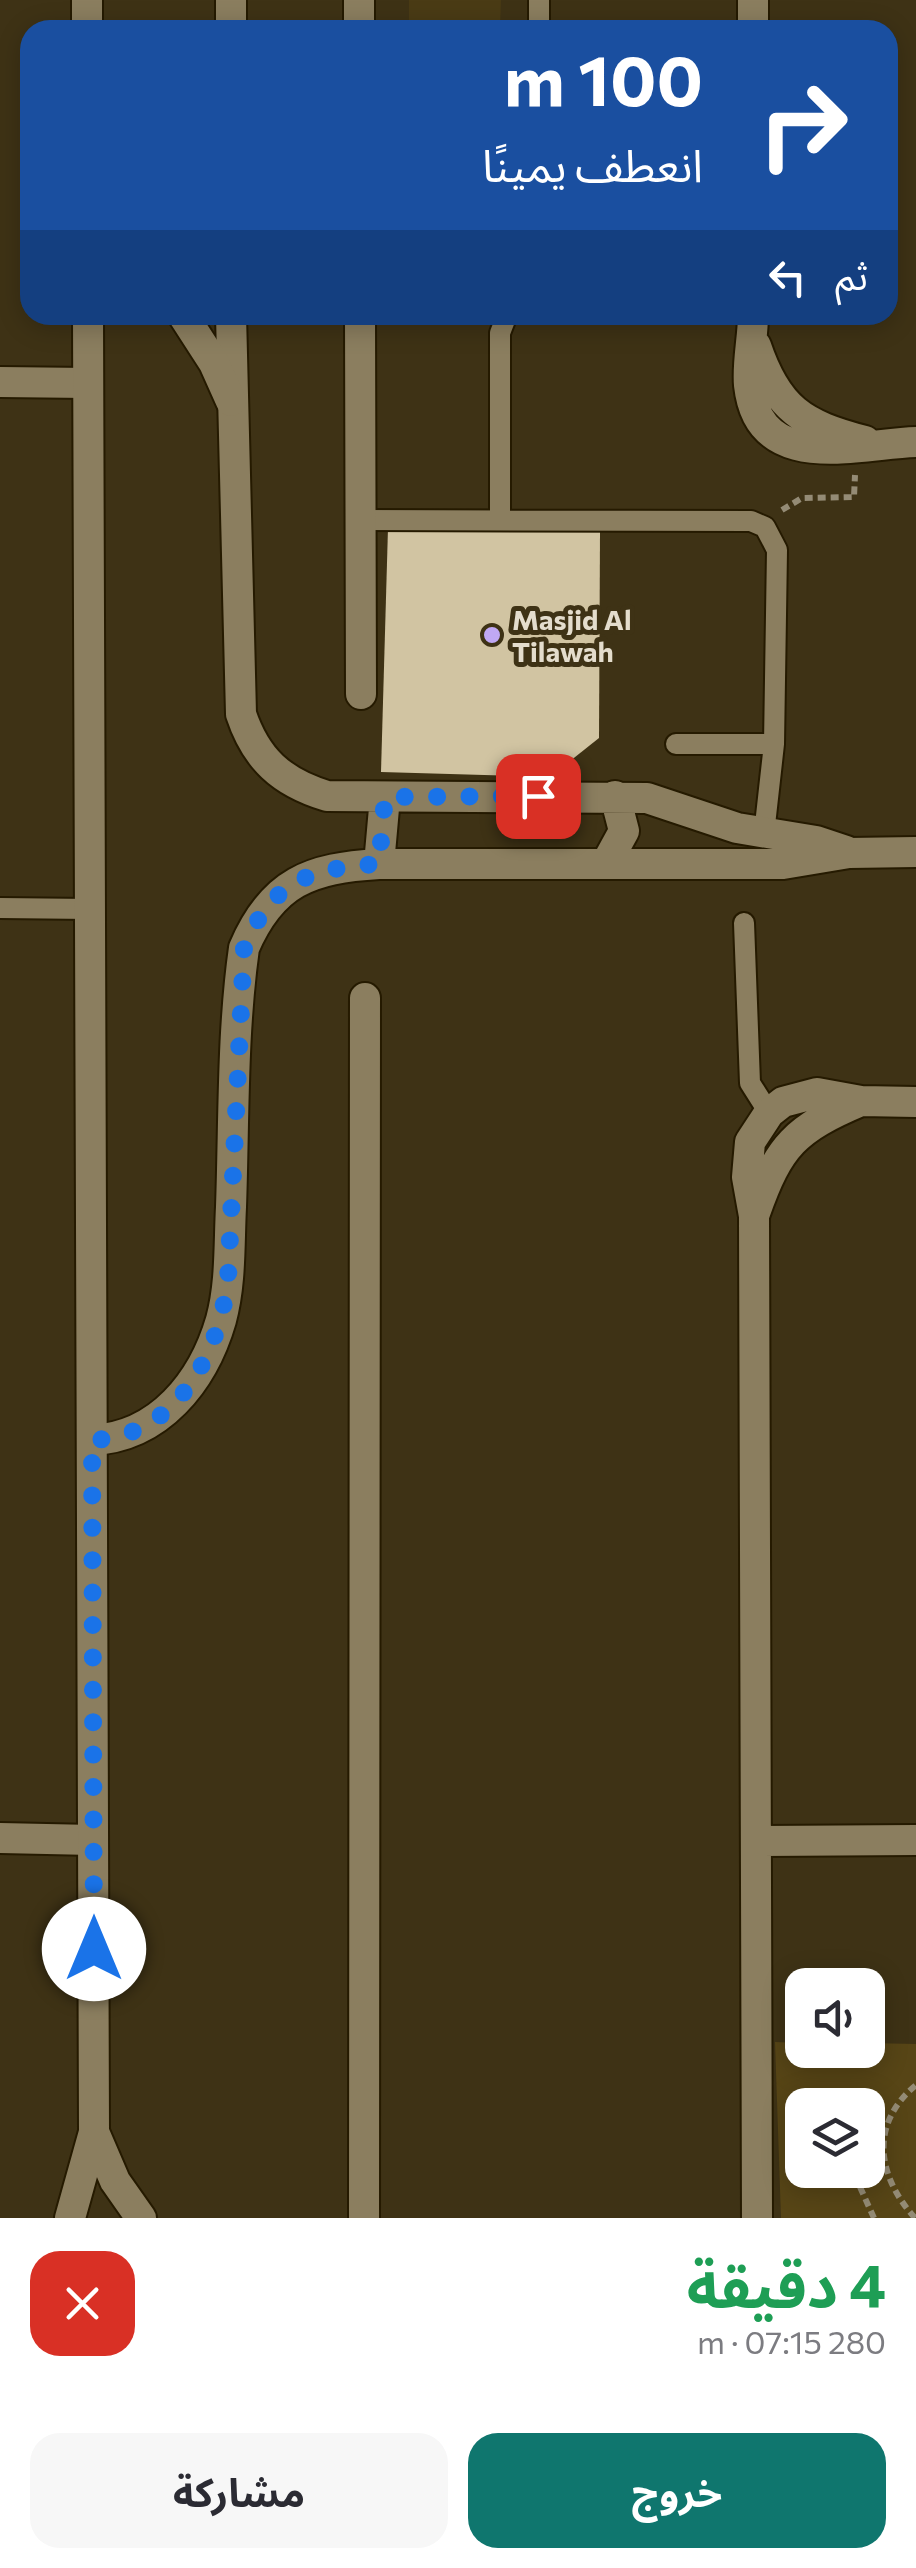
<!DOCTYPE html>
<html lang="ar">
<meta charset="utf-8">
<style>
:root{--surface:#fff;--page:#f7f7f7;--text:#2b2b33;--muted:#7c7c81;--accent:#0f766e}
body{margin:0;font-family:Commissioner,"Noto Sans Arabic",sans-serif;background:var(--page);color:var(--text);direction:rtl;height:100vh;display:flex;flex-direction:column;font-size:38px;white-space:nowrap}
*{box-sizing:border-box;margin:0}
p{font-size:32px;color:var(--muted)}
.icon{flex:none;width:55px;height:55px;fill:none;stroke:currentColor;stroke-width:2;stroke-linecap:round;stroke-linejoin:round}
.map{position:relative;height:2218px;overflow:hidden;direction:ltr}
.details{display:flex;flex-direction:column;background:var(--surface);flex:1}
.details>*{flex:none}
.banner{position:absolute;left:20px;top:20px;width:878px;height:305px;border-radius:30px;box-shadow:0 5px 25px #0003;direction:rtl;background:#1a4fa0;color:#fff;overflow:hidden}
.buttons{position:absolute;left:785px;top:1968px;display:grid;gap:20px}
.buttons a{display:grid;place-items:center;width:100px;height:100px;border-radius:20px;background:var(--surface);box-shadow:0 5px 25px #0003;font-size:50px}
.pin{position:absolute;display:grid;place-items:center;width:85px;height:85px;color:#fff;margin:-42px;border-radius:20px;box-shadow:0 5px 15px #0006}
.me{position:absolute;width:110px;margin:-55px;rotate:0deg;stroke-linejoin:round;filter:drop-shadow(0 0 8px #0008)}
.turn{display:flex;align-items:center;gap:35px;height:210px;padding:0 30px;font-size:45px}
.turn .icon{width:130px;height:130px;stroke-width:2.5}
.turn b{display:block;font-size:70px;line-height:85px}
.then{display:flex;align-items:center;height:95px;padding:0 30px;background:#0003;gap:20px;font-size:38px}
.round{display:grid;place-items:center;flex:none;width:105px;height:105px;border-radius:30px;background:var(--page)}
.head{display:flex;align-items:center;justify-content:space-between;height:170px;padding:0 30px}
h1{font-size:60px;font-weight:700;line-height:75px;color:#1e9e55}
.button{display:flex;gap:20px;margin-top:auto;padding:20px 30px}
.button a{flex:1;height:115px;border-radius:30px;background:var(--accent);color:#fff;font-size:40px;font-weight:700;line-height:115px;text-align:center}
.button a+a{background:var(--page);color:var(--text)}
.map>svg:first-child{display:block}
.built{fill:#4a3b15}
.green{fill:#574516;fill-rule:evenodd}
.building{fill:#d1c4a2}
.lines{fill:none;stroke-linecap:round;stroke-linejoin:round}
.lane-casing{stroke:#251a00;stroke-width:24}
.street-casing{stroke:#251a00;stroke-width:34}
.secondary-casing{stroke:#251a00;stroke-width:34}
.path{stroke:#948b75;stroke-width:6;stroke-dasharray:8 5;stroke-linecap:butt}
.lane{stroke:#8b7e5f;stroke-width:20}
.street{stroke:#8b7e5f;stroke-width:30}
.secondary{stroke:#8b7e5f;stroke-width:30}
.route{stroke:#1a73e8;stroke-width:18;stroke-dasharray:0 32.4}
.poi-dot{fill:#c0a8f4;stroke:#3e3215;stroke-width:4}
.labels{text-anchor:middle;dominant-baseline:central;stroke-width:10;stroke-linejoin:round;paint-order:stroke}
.poi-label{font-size:28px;font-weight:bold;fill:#e4ddcd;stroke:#3e3215;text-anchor:start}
</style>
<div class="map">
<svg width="916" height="2218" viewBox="0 0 916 2218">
<rect width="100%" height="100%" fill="#3e3215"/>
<path class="built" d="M409 0H501L500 30H409Z"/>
<path class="green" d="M775 2042 802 2043V2050H868V2043L916 2044V2218H781ZM802 2105H868V2170H802Z"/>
<path class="building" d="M388 528 600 532 599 738 550 777 381 772Z"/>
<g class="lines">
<g class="lane-casing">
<path id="lane" d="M539 30V0
M361 520 751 521 765 527 777 550 774 744 764 834
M500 520V333L507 315
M676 744H774
M0 908 90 909
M744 923 750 1083 769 1113"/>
</g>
<g class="street-casing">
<path id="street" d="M359 0V30
M753 0V30
M231 30V0
M231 315 241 714C256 759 281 782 327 796L647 798 737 828 816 841 846 851
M360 315 361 694
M753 315C753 338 747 362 749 385 759 475 856 444 916 442
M756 346C777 409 803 425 865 441
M0 382 88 383
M607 862 624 831 615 796
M379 864 385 797
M755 1213C779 1145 795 1129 861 1101
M92 1440C159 1437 203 1382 221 1320 231 1283 229 1244 231 1207 234 1121 232 1033 244 948 272 882 310 868 379 864H783L849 853 916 852
M0 1838 93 1840
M759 1841 916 1840
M364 2218 365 998
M757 2218 754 1216 747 1177 750 1142 769 1113 783 1102 817 1093 861 1101 916 1102"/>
</g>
<g class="secondary-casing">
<path id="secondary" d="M87 0V30
M183 315 214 363 231 401
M94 2132 115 2181 141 2218
M70 2218 94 2132 88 315"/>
</g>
<path class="path" d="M782 510 802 498 854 497 855 475
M874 2218 860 2187 864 2173 882 2165
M915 2218C877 2176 869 2124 916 2085"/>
<use href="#lane" class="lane"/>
<use href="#street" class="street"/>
<use href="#secondary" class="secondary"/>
</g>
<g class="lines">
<path class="route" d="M94 1949 92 1440C176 1437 219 1355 228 1279L244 948C272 881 310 868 379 864L385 797 538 796"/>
</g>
<circle class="poi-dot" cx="492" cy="635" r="10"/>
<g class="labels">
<g class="poi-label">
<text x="512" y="619">Masjid Al<tspan x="512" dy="32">Tilawah</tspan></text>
</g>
</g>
</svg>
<div class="buttons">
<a><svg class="icon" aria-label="sound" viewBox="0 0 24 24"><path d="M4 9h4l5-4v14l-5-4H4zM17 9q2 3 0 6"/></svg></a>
<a><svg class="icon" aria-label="layers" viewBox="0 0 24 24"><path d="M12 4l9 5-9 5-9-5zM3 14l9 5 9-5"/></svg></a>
</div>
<div class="pin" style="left:538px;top:796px;background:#d93025"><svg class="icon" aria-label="arrive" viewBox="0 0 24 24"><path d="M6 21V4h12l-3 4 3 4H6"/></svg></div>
<svg class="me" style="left:94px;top:1949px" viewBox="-20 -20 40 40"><circle r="19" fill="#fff"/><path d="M0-13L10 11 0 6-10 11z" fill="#1a73e8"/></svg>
<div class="banner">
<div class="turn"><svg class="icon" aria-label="right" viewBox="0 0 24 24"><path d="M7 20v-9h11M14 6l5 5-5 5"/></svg><div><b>100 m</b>انعطف يمينًا</div></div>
<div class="then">ثم<svg class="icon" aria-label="left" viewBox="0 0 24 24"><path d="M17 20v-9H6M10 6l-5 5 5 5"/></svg></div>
</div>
</div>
<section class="details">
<div class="head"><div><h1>4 دقيقة</h1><p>280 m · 07:15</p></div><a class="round" style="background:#d93025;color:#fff"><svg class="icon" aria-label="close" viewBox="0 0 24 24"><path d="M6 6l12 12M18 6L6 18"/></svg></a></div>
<div class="button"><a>خروج</a><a>مشاركة</a></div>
</section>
